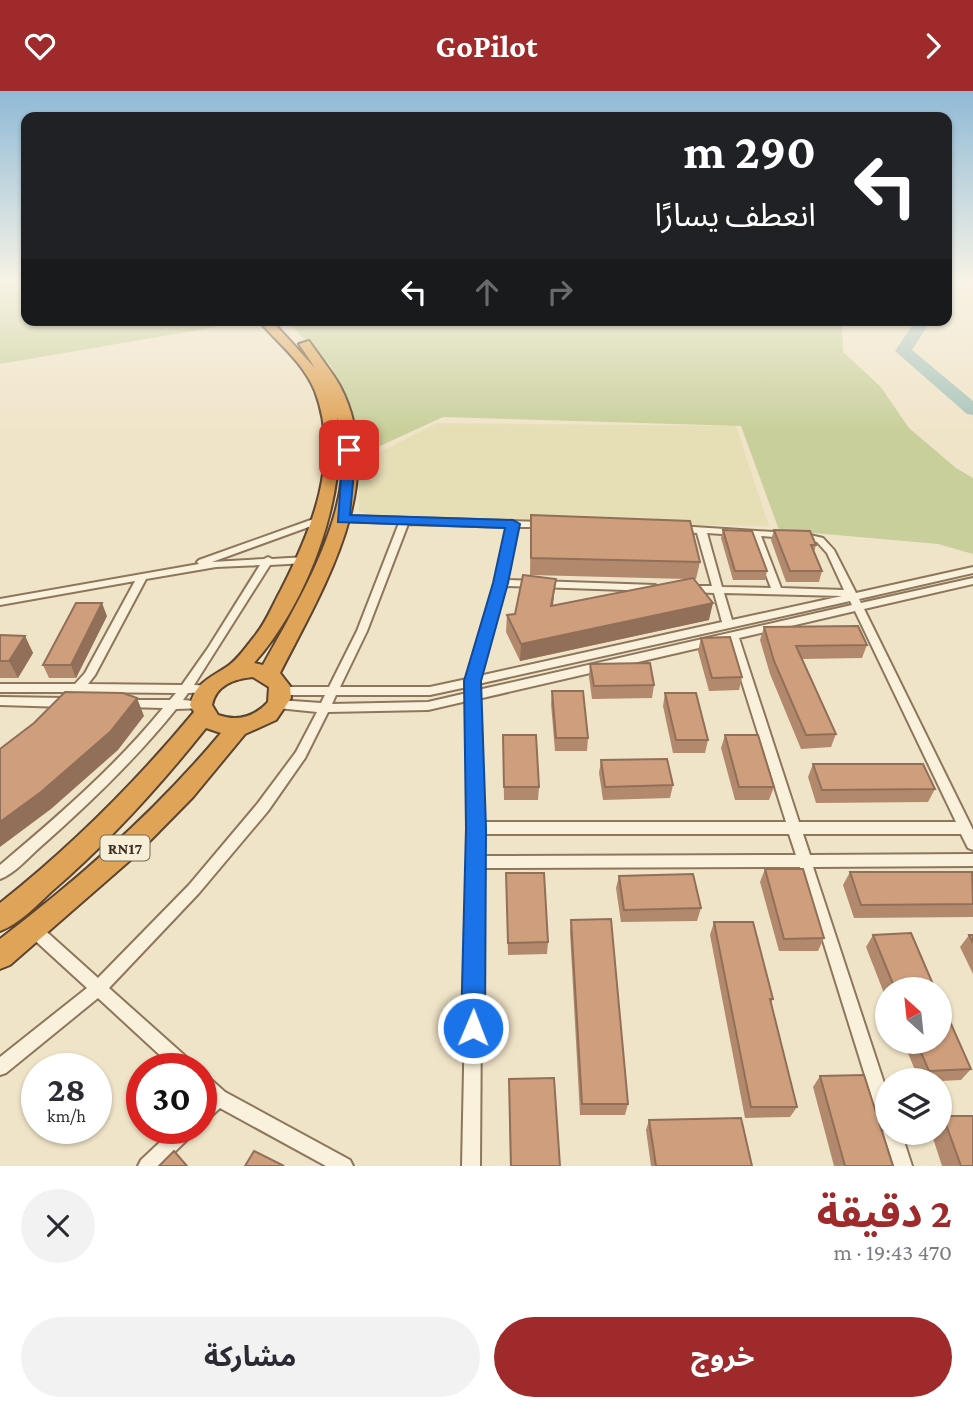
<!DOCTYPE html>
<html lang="ar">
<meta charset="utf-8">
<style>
:root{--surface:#fff;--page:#f2f2f3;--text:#2b2b33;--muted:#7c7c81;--accent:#9e2a2b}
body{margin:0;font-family:"Crimson Pro","Noto Sans Arabic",serif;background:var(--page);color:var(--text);direction:rtl;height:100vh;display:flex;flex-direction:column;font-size:26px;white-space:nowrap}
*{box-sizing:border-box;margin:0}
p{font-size:23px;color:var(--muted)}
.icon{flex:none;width:38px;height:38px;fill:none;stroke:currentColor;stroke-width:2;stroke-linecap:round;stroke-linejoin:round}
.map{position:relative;height:1075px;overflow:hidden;direction:ltr}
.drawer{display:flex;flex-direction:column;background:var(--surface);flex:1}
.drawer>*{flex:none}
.banner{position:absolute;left:21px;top:21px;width:931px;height:214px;border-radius:14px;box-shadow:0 2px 5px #0004;direction:rtl;background:#202124;color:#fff;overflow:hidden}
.needle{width:46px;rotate:333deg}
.controls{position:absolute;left:875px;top:886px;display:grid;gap:14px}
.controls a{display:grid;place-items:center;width:77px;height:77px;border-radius:50%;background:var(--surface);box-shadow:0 2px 5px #0004;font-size:35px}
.speed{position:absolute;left:21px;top:962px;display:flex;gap:14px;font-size:35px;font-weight:700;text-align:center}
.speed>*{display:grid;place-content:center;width:91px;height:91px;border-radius:50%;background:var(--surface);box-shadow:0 2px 5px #0004;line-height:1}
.speed small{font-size:18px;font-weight:400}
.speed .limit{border:10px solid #d22;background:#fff;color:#111}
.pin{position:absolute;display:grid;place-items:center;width:60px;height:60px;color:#fff;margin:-30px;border-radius:14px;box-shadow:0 4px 10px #0006}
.me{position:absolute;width:77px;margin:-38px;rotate:1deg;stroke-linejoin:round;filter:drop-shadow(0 0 5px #0008)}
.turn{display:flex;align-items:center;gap:24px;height:147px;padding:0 21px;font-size:32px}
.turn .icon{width:91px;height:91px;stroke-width:2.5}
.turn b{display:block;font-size:49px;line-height:60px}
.lanes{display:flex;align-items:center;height:66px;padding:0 21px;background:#0003;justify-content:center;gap:35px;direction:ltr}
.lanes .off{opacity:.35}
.round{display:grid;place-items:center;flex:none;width:74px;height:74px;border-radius:37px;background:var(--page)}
.summary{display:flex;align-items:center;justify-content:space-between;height:119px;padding:0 21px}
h1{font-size:42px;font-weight:700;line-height:52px;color:var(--accent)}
.primary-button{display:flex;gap:14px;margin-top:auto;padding:14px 21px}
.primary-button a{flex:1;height:80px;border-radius:42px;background:var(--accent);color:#fff;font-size:28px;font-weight:700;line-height:80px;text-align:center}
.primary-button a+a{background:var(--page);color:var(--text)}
header{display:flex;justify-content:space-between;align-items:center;height:91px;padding:0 21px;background:var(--accent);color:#fff;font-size:32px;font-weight:700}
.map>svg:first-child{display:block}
.farmland{fill:#e6deb5}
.green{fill:#c9cf9b}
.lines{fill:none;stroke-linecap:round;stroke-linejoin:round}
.river{fill:#a9c4bc;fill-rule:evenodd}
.street-casing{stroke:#8d765c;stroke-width:4}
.highway-casing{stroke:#5b4430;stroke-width:4}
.street{fill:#faf1dc;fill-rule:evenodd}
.highway{fill:#e0a458;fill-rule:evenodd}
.wall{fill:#b2896c}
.shaded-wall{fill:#916f58}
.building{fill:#cf9f7d;stroke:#916f58;stroke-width:2}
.route{fill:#1a73e8;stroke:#114b97;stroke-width:2}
.labels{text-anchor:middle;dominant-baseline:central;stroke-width:6;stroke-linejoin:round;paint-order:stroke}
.shield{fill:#f7eed8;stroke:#756857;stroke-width:2}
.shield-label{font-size:16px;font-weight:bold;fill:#3d2e20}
</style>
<header><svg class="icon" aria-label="forward" viewBox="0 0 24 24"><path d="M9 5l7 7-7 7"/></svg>GoPilot<svg class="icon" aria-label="heart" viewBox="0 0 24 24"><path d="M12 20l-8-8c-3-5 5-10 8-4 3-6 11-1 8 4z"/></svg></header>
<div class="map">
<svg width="973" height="1075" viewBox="0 0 973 1075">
<rect width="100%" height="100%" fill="#f0e4c8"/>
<path class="farmland" d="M437 332 736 335 769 435 382 429 359 420V372Z"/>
<path class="green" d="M0 190H26V229H226L216 236 0 273Z
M295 229 842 230 843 261 880 295 909 337 956 377 973 387V463L938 453 779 439 741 335 443 326 369 360 331 275 292 235Z"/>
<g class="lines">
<path class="river" d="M916 229H931L912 259 973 310V324L967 323 895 260Z"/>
<g class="street-casing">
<path id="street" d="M322 425 327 428 325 430 212 471 264 468 268 466 272 468 306 466 311 469 306 472 270 474 194 594 211 595 213 598 211 601 188 602 183 609 205 611 207 614 205 617 176 618C135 669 88 714 38 758 27 768 14 783 0 788V774C58 725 115 676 163 617L125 616 121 615 119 612 121 609H170L176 602 81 601 75 608 77 611 75 614 66 616 0 614V606L64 607 68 601H0V593H75L85 582 135 490 0 514V508L199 473 197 471 199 469ZM260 474 208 557 182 594 88 593 95 584 146 488 216 476Z
M343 425 543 431 546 432 548 434 546 436H517L507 489 655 494 660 497 655 500 505 495 479 585 722 531 714 502 689 501 684 498 689 495H712L697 442 675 440 673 438 675 436 678 435 788 442 790 444 785 447 761 445 781 497 844 499 827 462 817 451 798 447 796 445 798 443 801 442 823 447 834 459 856 502 973 476V482L859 508 861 512 973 487V493L864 518 973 739V759L968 757 961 743H803L810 764 973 763V775L813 776 887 1001V1041H901L912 1075H894L883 1041 887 1034 881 1032 878 1026 800 776 482 777 480 1075H462L469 737 467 610 428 619 328 621 305 667 268 720 199 802 109 897 193 972 195 978H175L98 907 6 982 0 984V966L87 897 29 844 27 839 29 834 34 832 39 834 98 887 189 794 258 712 296 661 317 621 278 617 274 616 272 613 274 610 278 609 321 612 325 604H281L277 603 275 600 277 597 281 596H329L357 540 399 432 340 430 338 428ZM408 433 508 436 496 492 467 588 430 596H340L367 540ZM707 442 751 445 771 497 722 496ZM724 502 842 505 732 529ZM850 510 852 514 478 599V593ZM855 520 956 731H799L739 547ZM729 550 786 731H482L478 608ZM467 596V602L428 611 332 613 336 604H430ZM483 743H789L796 764 482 765Z
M201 983 207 985 225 1001 350 1069 353 1075H326L220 1017 207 1029 201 1031V1011L206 1007 201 1002Z
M174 1038H195L192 1044 160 1075H138L141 1069Z"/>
</g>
<g class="highway-casing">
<path id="highway" d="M258 229H271L315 277 299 253 309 250C319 265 331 279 340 295 390 391 323 497 280 582L290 595 291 607 276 629 245 643 193 706 135 765 10 874 0 878V848C80 787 156 720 221 642L206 637C159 696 108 752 51 801 36 815 19 833 0 840V812C72 755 136 691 194 621L190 614C196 592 208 588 225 577 236 571 246 556 254 546 266 532 272 515 281 499 312 438 341 369 315 300 303 271 278 252 258 229ZM337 326C363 407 301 505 263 574L254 572C307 513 348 405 337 326ZM253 586 269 596 268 611C254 626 238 631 218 624L212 614C216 594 234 588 253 586Z"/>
</g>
<use href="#street" class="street"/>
<use href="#highway" class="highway"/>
</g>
<path class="wall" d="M531 424 700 471 696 488H694L709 529 520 570 506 541 507 524 515 523 554 504 553 515 687 488 530 484Z
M723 439 767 480 765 489H733L721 447Z
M774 439 816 454 814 461 822 480 819 491H786L771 449Z
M107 525 76 587H49L43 574Z
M764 536 867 554 862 567 802 568 836 643 831 656 801 658 770 583 760 549Z
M0 544 25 545 33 562 18 587H0Z
M701 547 742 586 739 599 709 600 698 560Z
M590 573 654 594 652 607 592 608 589 586Z
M552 600 588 647 587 660H555L551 613Z
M665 602 708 649 705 662H673L663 615Z
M503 644 539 696 538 709H504Z
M725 644 774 696 769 709H735L721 657Z
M601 669 673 694 670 707 603 709 599 682Z
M813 673 935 698 928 711 816 712 808 686Z
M765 778 824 847 818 860H779L760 791Z
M850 781 973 782V826L854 827 843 794Z
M506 782 548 851 547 863 508 864Z
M619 785 701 817 697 830 621 831 616 797Z
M571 829 628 1013 625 1024H580L570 841Z
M714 831 773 908 771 912 797 1016 790 1026 745 1027 710 844Z
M873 844 935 898H887V910L866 856Z
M969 844H973V883L960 856Z
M903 950H940L971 978 961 989 940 990V989H919Z
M820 985 893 1075H834L813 996Z
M509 988 560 1075H510Z
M943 1025 973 1075H942L931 1041H940V1028Z
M649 1029 752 1075H651L646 1039Z"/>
<path class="shaded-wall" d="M556 488 554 504 550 532 551 515Z
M102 512 107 525 76 587 71 574Z
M713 512 709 529 520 570 521 553Z
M25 545 33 562 18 587 9 570Z
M137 607 144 625 118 659 51 718 0 756V731Z"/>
<path class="building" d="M531 424 690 430 700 471 531 467Z
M723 439 752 440 767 480H735Z
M774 439 810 440 816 454H811L822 480H790Z
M523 484 556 488 551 515 693 487 713 512 521 553 507 524 515 523Z
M76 512H102L71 574H43Z
M858 535 867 554 796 555 836 643 806 644 774 570 764 536Z
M0 544 25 545 9 570H0Z
M730 546 742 586 712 587 701 547Z
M650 572 654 594 594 595 590 573Z
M552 600H583L588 647H556Z
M65 601 123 602 137 607 110 641 41 701 0 731V658L34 632Z
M665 602H696L708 649H676Z
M503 644H536L539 696H504Z
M725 644H758L774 696H739Z
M667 668 673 694 605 696 601 669Z
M813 673H923L935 698 822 699Z
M765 778H803L824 847 784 848Z
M850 781H972L973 813 861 814Z
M506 782H544L548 851 508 852Z
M693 783 701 817 624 819 619 785Z
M611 828 628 1013H582L571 829Z
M714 831H753L773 908H770L797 1016H751Z
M911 842 935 898H895L873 844Z
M969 844H973V852Z
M940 908 971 978 929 980 916 950H940Z
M864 984 893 1075H845L820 985Z
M554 987 560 1075H511L509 988Z
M943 1025H973V1075H961Z
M741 1027 752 1075H656L649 1029Z
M174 1060 187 1075H159Z
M254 1060 284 1075H245Z"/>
<linearGradient id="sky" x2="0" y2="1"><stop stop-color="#8fbad6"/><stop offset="0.56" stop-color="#f8f3e6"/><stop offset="1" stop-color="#f8f3e6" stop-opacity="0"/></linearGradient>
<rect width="973" height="341" fill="url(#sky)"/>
<path class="route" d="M349 356 356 359 350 424 513 429 520 433 508 492 481 590 486 737 485 937 481 945 473 949 464 945 461 937 466 737 464 590 493 492 505 437 338 431 343 359Z"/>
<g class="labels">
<rect class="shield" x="100.5" y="744.5" width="49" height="25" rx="5"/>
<g class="shield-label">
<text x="125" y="757">RN17</text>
</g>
</g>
</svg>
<div class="controls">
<a><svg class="needle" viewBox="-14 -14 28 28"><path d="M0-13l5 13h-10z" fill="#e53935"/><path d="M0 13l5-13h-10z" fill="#7c7c81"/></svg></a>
<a><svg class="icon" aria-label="layers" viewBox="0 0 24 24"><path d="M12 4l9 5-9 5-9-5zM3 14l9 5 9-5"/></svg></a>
</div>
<div class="speed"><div>28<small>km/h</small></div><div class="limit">30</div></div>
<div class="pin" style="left:349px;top:359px;background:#d93025"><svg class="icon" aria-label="arrive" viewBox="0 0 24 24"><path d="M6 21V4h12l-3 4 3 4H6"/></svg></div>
<svg class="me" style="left:473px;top:937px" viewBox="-20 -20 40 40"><circle r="17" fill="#1a73e8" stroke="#fff" stroke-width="3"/><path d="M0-11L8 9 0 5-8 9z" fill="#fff"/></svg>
<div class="banner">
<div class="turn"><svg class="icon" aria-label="left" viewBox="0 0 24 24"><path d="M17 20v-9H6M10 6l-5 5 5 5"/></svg><div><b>290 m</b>انعطف يسارًا</div></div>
<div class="lanes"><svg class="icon" aria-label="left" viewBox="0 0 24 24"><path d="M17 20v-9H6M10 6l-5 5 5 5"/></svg><svg class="icon off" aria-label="ahead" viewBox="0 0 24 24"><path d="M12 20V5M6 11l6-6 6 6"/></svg><svg class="icon off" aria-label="right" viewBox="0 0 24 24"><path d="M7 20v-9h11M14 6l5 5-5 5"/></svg></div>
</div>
</div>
<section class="drawer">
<div class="summary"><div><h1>2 دقيقة</h1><p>470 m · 19:43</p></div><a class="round"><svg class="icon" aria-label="close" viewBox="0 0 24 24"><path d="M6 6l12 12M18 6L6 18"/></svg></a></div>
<div class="primary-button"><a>خروج</a><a>مشاركة</a></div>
</section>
